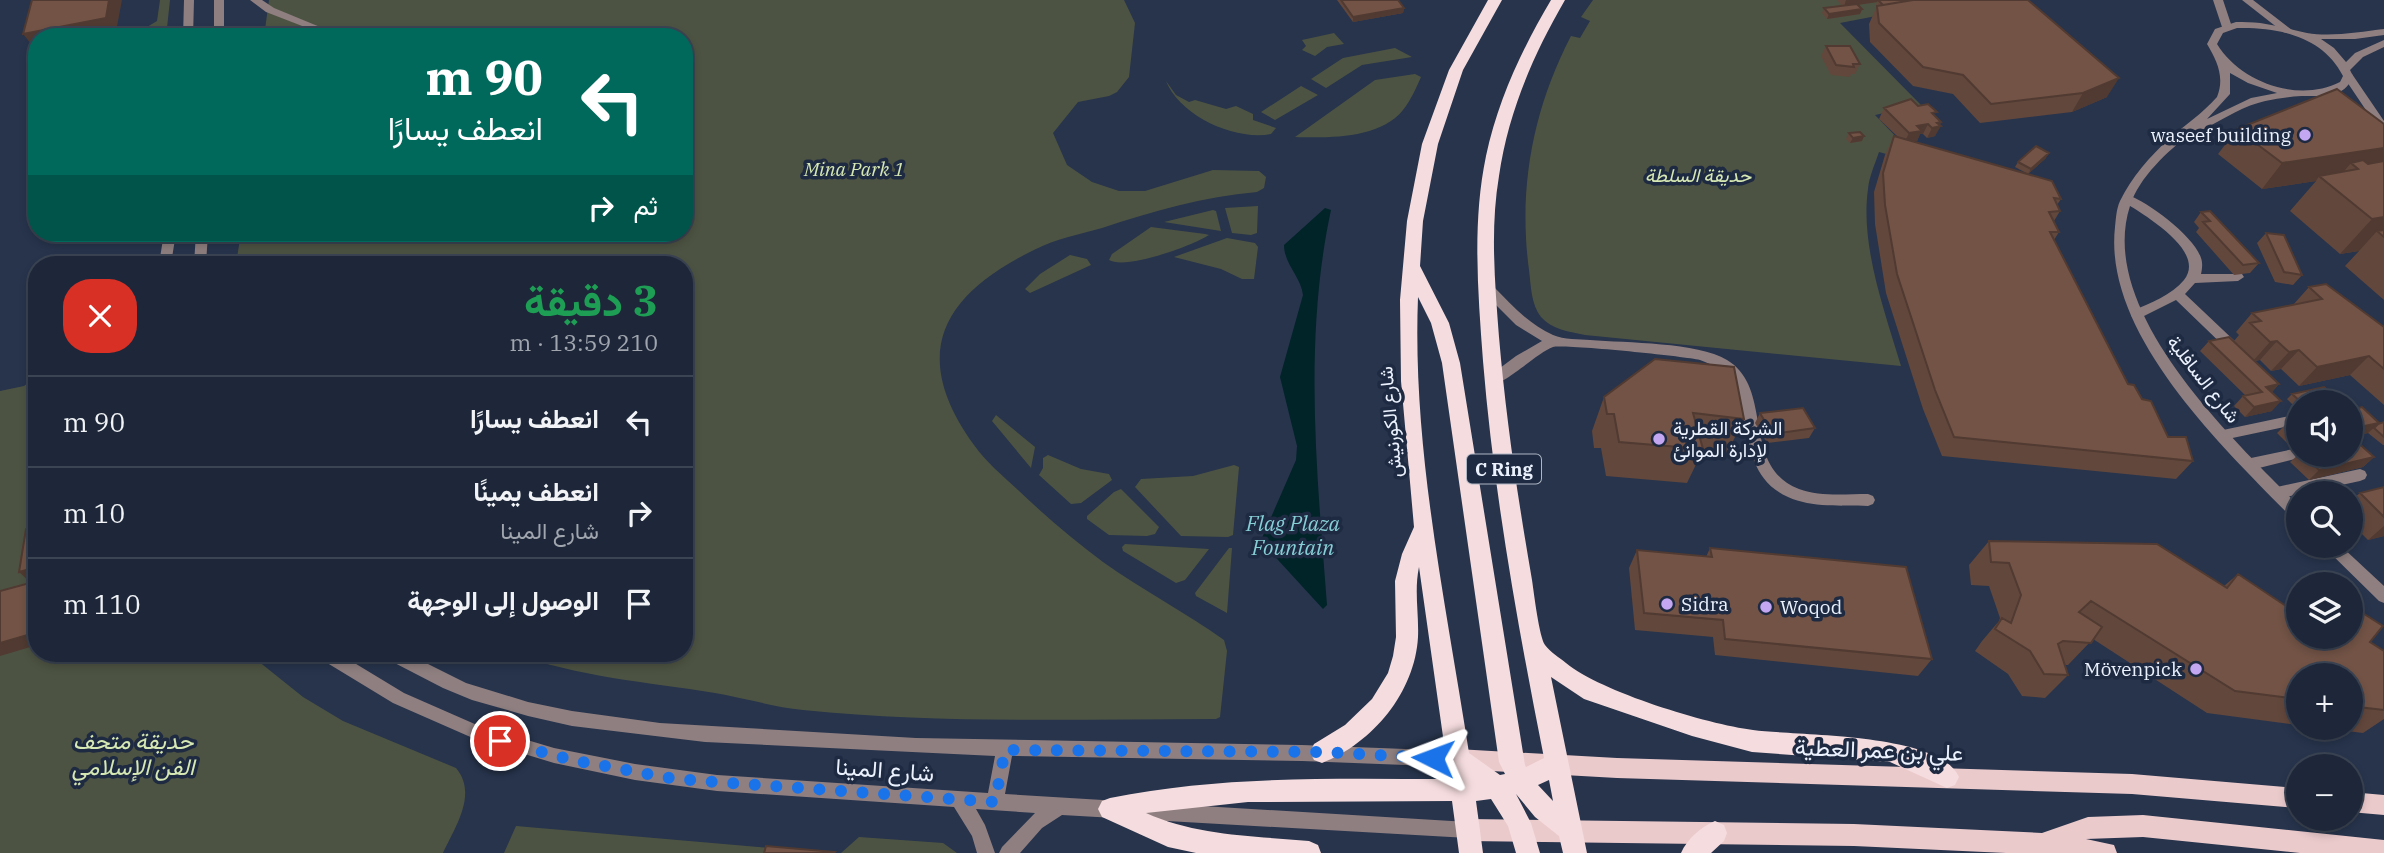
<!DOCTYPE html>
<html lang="ar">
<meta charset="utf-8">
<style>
:root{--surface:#1d2739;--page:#2a3344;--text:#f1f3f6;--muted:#a0a5ae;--line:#3b4453}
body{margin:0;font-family:"IBM Plex Serif",Vazirmatn,serif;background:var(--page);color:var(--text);direction:rtl;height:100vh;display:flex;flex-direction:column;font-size:26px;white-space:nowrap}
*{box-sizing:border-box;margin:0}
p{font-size:23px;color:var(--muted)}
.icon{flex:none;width:38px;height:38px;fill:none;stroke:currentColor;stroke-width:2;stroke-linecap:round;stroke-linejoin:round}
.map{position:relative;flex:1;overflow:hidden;direction:ltr}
.details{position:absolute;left:28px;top:256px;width:665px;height:406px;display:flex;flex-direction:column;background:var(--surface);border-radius:28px;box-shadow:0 4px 10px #0003,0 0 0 2px var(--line);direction:rtl}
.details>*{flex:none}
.guide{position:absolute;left:28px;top:28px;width:665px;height:214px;border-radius:28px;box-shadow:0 4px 10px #0003,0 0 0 2px var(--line);direction:rtl;background:#00695c;color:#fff;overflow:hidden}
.fabs{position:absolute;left:2286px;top:390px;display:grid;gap:14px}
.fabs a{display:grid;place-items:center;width:77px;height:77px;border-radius:50%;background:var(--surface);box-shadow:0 4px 10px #0003,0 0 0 2px var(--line);font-size:35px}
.pin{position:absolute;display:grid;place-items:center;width:60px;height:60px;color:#fff;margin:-30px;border:4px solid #fff;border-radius:50%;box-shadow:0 2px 7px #0007}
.me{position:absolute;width:77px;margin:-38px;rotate:273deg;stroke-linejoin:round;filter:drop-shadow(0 0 5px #0008)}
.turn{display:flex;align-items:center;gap:24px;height:147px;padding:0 35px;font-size:32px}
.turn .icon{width:91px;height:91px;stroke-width:2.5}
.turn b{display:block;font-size:49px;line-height:60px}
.then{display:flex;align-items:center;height:66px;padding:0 35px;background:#0003;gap:14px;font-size:26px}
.round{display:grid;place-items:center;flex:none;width:74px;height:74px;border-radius:28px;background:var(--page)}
.headline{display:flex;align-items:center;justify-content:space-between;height:119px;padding:0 35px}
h1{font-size:42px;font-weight:700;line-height:52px;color:#1e9e55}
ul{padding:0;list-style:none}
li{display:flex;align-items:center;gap:21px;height:91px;padding:0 35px;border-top:2px solid var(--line)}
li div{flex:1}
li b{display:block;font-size:26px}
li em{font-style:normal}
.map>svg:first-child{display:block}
.green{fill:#4d5342}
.water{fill:#002428}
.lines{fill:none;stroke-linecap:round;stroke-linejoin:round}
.minor{fill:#8f7f80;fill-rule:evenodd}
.tertiary{fill:#8f7f80;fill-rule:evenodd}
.primary{fill:#ebcacc;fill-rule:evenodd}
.trunk{fill:#f5dcde;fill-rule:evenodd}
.wall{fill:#62473c}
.shaded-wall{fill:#503a31}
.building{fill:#725346;stroke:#503a31;stroke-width:2}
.route{stroke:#1a73e8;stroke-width:12;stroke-dasharray:0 21.6}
.poi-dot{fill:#c3a7f2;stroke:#1e2a41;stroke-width:2.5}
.labels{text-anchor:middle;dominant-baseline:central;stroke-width:7;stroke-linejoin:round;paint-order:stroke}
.shield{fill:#1e2a41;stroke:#aeb6c5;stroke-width:2}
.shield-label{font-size:18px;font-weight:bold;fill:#ebf2fe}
.poi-label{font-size:19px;fill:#ebf2fe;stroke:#1e2a41;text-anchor:start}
.park-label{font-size:19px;font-style:italic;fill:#d6e8b3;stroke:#1e2a41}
.street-label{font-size:19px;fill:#ebf2fe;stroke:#1e2a41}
.water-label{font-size:21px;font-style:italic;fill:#87cfd6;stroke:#1e2a41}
.near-park-label{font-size:23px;font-style:italic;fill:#d6e8b3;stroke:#1e2a41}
.near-street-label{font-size:23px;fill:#ebf2fe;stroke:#1e2a41}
</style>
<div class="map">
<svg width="2384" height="853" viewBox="0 0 2384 853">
<rect width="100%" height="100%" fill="#27344c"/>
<path class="green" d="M160 0H170L166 37H147V27L157 21Z
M269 0H1124L1135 23 1129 77 1117 92 1109 96 1078 102 1053 133 1067 165 1092 182 1119 191H1145L1213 170 1259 171 1266 177 1264 188 1257 192C1203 197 1153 211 1102 228 1080 234 1056 239 1036 249 942 294 908 354 974 445 986 462 1003 476 1018 490 1045 516 1074 540 1103 562 1142 590 1185 612 1224 640L1227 651 1220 717 1216 719C1079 719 940 724 803 710 774 707 744 698 715 693 647 682 578 677 513 653H684V264H236L241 233H684V37H264Z
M1593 0H1959L1840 23 1921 105 1875 115 1905 146 1901 158 1879 152C1875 164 1869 177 1868 189 1860 246 1885 312 1901 366L1585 335C1570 332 1551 329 1541 317 1531 304 1531 286 1529 270 1518 188 1533 109 1571 36L1580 38 1590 21 1581 17Z
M1334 33 1344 44 1327 47 1315 56 1302 50 1306 46 1302 40Z
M1395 48 1412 57 1362 65 1326 88 1311 79 1343 58Z
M1415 74 1421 77C1416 88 1411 100 1403 110 1380 139 1328 138 1295 137L1375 80Z
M1166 81 1176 95 1189 102 1195 100 1226 109 1236 106 1253 114V120L1276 128 1271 134C1235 141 1180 116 1166 81Z
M1301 86 1318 95 1275 120 1261 112Z
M1258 206 1257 233 1251 235 1232 233 1225 208Z
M1213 210 1216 211 1221 231 1164 222Z
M1151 227 1205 234 1209 235C1192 246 1126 270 1109 260L1112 254Z
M1227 238 1255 243 1258 247 1254 279H1242L1221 269 1174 257Z
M1070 255 1087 259 1091 265 1030 293 1025 289 1040 274Z
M37 376V653H248L303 697 343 721 456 768C478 794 455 827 443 853H0V391L24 386Z
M996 415 1035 447 1031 468 992 421Z
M1048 455 1081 469 1109 474 1112 480 1081 503 1071 504 1039 475 1043 468V458Z
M1234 465 1239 467 1233 535 1228 537 1181 536 1135 487 1141 479 1193 476Z
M1121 489 1159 527 1155 534 1147 536 1109 535 1087 519V516L1114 492Z
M1125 544 1209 549 1185 580 1176 583 1123 551 1122 547Z
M1229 548H1232L1227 613 1196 596 1195 593Z
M516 826 827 853H504Z
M859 837 943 843 957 853H841Z"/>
<path class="water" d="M1325 208 1331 210C1303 340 1317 474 1327 605L1323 609 1268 549 1262 538 1296 460 1297 446 1280 377 1303 295C1301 277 1284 264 1284 245Z"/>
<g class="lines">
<path class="minor" d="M184 0H194L193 37H183Z
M214 0H224V37H214Z
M250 0H262L274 8 337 34 336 36H328L266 12Z
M2213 0H2223L2232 27 2231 29 2227 30 2222 27Z
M2242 0H2253L2292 30 2287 33 2283 32Z
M2348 73 2352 74 2384 121V133L2380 131 2343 76Z
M2128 195C2148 202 2194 236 2201 258 2203 263 2202 270 2201 274H2242L2244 277 2238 281 2195 283 2185 294 2241 347 2243 350 2241 353H2231L2176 300 2142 317H2132L2131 314 2132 311C2150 303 2172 295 2184 280 2207 251 2144 215 2124 202L2122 199Z
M164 233H176L171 264H159Z
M196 233H208L206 264H194Z
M1487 284 1492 285C1511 304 1528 324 1553 335 1564 340 1579 339 1590 340 1627 343 1697 342 1727 360 1775 389 1740 466 1799 489 1820 497 1846 494 1868 494L1873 496 1875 500 1873 504 1868 506C1842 505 1812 508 1788 497 1724 468 1767 382 1700 360 1683 356 1563 344 1553 347 1536 353 1502 388 1488 385L1486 381 1488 377 1516 356 1542 341 1516 325 1482 291 1481 288Z
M2298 414V424L2223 440 2218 439 2216 435 2218 431 2223 430Z
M2298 448V455H2304L2303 457 2251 470 2246 468 2244 464 2246 460 2251 458Z
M2360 469 2365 471 2367 475 2365 479 2360 481 2277 499 2272 497 2270 493 2272 489 2277 487Z
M317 653H338L404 693 477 725 554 748 635 764 717 775 988 793 995 756 705 742 572 726 528 716 472 700 443 688 385 658 383 653H406L466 683 528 702 572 711 660 723 916 738 1302 745 1457 751 1463 753 1465 759 1463 765 1457 767 1302 761 1012 756 1005 794 1468 822 1474 824 1477 830 1474 836 1468 838 1062 815 1042 828 1020 853H999L1002 847 1035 813 976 809 985 825 995 853H977L972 836 954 807 717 791 635 780 554 763 475 739 393 703 319 658Z"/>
<path class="tertiary" d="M2236 22C2264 21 2280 27 2307 33 2331 37 2360 32 2384 29V35L2355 39H2321L2334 48 2346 62 2355 53 2384 40V47L2363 57 2350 70 2353 76C2343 104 2312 93 2290 97 2281 98 2268 100 2258 103 2237 109 2217 123 2198 132L2191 133C2168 151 2139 177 2130 206 2096 311 2232 438 2298 505V521L2293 519C2224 448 2103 335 2115 227 2116 219 2116 210 2120 201 2131 178 2150 156 2169 139 2185 125 2203 113 2217 97 2225 77 2217 61 2207 44L2215 29ZM2237 28C2278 27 2323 36 2343 76L2340 82C2299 103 2241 83 2217 44L2223 33ZM2230 73 2248 83 2277 93 2251 98 2207 119 2230 94Z
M2323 546H2341L2384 586V603L2379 601Z"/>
<path class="primary" d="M1457 749 1617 758 2132 774 2298 788V808L2132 794 1617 778 1457 769 1450 766 1446 759 1450 752Z
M2350 792 2384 795V815L2350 812Z
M2143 815 2384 840V853H2300L2143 837 2086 839 2114 845 2117 853H2006L1854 846 1468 841 1460 837 1457 830 1460 823 1468 819 1854 824 2042 833 2088 817Z"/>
<path class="trunk" d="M1488 0H1502L1463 70 1438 144 1423 221 1420 266 1449 323 1460 363 1525 765 1526 767 1544 758C1518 627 1494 495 1483 361 1478 293 1472 223 1486 156 1498 100 1522 49 1551 0H1565C1533 55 1508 113 1499 176 1490 229 1495 284 1499 337 1506 419 1518 499 1532 580 1534 593 1539 636 1545 645 1550 652 1560 658 1566 663 1601 692 1707 724 1753 730 1797 736 1939 732 1959 777L1955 785 1947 788 1890 762 1752 752 1692 736 1584 699 1551 677 1587 853H1563L1559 836 1535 817 1516 794 1531 823 1540 853H1516L1508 826 1491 799 1476 801 1483 853H1459L1452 801 1248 802 1146 813C1197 836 1254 836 1309 841L1318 845 1321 853H1196L1168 847 1102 817 1098 809 1102 801 1110 798C1223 775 1335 779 1449 779L1419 567C1414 591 1419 613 1418 637 1415 692 1373 743 1322 763L1314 760 1310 752 1314 744 1345 725 1372 699 1388 673 1393 656 1396 637 1395 581 1402 554 1414 527 1401 381 1400 300 1407 221 1422 144 1449 70ZM1418 297 1431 323 1442 363 1499 762 1505 774 1500 775 1469 753C1446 603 1412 449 1418 297ZM1549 780 1553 801 1538 785Z
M1715 821 1724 825 1727 833 1724 841 1711 853H1681C1687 839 1701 827 1715 821Z"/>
</g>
<path class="wall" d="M1337 0H1398L1404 8 1403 13 1353 22Z
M1837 0H2028L2107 97 2072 112 1980 123 1953 94 1913 86 1870 42 1869 24 1877 6 1876 5 1877 2 1858 5 1862 9 1860 14 1827 19 1822 13 1824 8 1842 6Z
M1826 46 1860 64 1855 74H1851L1850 77 1831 75 1821 56Z
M1918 106 1935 116 1941 122 1935 136 1927 138 1923 134H1920L1917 141H1914L2061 199 2057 205 2060 211 2054 221 2059 232 2054 240 2128 384 2142 399 2168 437 2193 461 2176 479 1942 456 1923 409 1886 293 1875 224 1874 192 1885 155 1894 136H1897L1879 119 1884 108Z
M2384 124V300L2345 266 2359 251 2340 254 2290 211 2316 181 2262 189 2218 154 2237 129Z
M1849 133 1862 141 1850 143 1846 139Z
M2046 158 2028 174 2015 167 2018 162Z
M2201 212 2259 263 2250 273 2234 275 2196 232 2199 228 2194 222Z
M2266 233 2302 275 2293 285 2275 282 2257 243Z
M2309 287 2384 327V405L2350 375 2299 386 2281 369 2271 371 2260 360 2255 361 2279 384 2272 392V411L2245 417 2234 406 2243 396H2246L2200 351 2209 341H2234L2239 335 2236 332 2252 313 2293 305Z
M2292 394 2341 402H2298V410L2287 399Z
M1604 397 1744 419 1727 453 1703 450 1687 483 1606 476 1601 448H1594L1592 431Z
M1760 413 1815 428 1809 438 1767 443 1755 423Z
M2298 421V448L2293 449 2277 433 2287 423Z
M2384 422V445H2383L2368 433 2350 437 2379 423Z
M2298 455H2350L2374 457 2363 467 2309 480 2290 462Z
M2384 487V536L2368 540 2350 522V501L2360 493Z
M1989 541 2224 586 2238 574 2290 609 2298 603V637L2370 642 2384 651V719L2363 733 2324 728H2350V676H2298V725L2207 713 2093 639 2068 665H2064L2068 675 2045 698 2022 696 2008 674 1975 651 1982 641 1999 621 2000 618 1989 586 1971 585 1969 565Z
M1710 548 1932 659 1918 676 1715 655 1713 637 1635 630 1629 568 1637 550 1706 557Z"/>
<path class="shaded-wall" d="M109 0H122L116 32 94 37H37V48L35 49 23 34Z
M1846 0H1893H1878L1877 2 1844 7Z
M1404 8 1403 13 1353 22V17Z
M1862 9 1860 14 1827 19 1829 14Z
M2119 78 2107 97 2072 112 2083 93Z
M1941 122 1939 126H1941L1935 136 1927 138 1932 128 1937 123Z
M1928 124 1923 134H1920L1917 141 1904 143 1909 133 1917 126Z
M1864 136 1862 141 1850 143 1853 138Z
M2384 148V170L2358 169 2351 163 2339 177 2319 176 2316 181 2262 189 2282 163Z
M2049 153 2046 158 2028 174 2031 169Z
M2384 217V237L2377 231 2359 251 2340 254 2372 219Z
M2277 341 2260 360 2253 361 2270 342Z
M2299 350 2281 369 2271 371 2289 352Z
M2369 356 2350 375 2299 386 2317 367Z
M2279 384 2270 394 2266 387Z
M2281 401 2272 411 2245 417 2254 407Z
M2379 423 2368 433 2350 437V429Z
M2374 457 2363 467 2309 480 2319 470Z
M2384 526V536L2368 540Z
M37 567V580L30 582 19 572Z
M37 604V645L0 656V643Z"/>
<path class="building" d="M32 0H109L106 18 23 34Z
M1341 0H1398L1404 8 1353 17Z
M1878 0H1913L1883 5Z
M1913 0H2028L2119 78 2083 93 1991 104 1963 75 1923 67 1879 23 1877 6Z
M1857 4 1862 9 1829 14 1824 8Z
M1826 46H1850L1860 64H1853L1854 67 1836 65Z
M2337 89 2384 124V148L2282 163 2237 129Z
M1911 99 1918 106 1928 104 1937 112 1932 113 1941 122 1937 123 1941 126 1932 128 1928 124 1917 126 1922 131 1909 133 1884 108Z
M1860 132 1864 136 1853 138 1849 133Z
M1894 136 2052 181 2061 199 2054 198 2060 211 2049 212 2059 232H2050L2128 384 2134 385 2142 399 2151 401 2168 437H2186L2193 461 1954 437 1935 390 1897 274 1885 205 1883 173Z
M2036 146 2049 153 2031 169 2018 162Z
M2363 160 2368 164 2384 161V217L2372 219 2319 176 2358 169 2351 163Z
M2210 211 2259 263 2243 265 2203 222 2210 221 2201 212Z
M2384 230V237L2377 231Z
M2266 233 2284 235 2302 275 2284 272Z
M2326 284 2384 327V369L2369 356 2317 367 2299 350 2289 352 2277 341 2270 342 2250 323 2261 321 2252 313 2322 299 2309 287Z
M2229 337 2279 384 2266 387 2281 401 2254 407 2243 396 2262 392 2209 341Z
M1655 359 1734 367 1744 419 1693 413 1703 449 1619 442 1614 414H1607L1604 397Z
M2324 387 2341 402H2301L2292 394Z
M2362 407 2379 423 2350 429V410Z
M1803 408 1815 428 1772 434 1760 413Z
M2298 421V434L2287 423Z
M2384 422V437L2374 428 2378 424Z
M2355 440 2374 457 2319 470 2304 455H2350V441Z
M2384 487V517L2360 493Z
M37 526V567L19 572 26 529Z
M1989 541 2157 544 2227 588 2238 574 2292 610 2298 604V637H2350V605L2383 626 2370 642 2384 651V710L2350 706V676H2298V699L2235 691 2091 601 2079 612 2102 627 2091 643 2063 641 2058 644 2068 675 2044 674 2030 651 1995 629 2002 618 2011 623 2021 595 2009 563 1991 562Z
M1710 548 1906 567 1932 659 1725 639 1723 620 1644 613 1637 550 1712 557Z
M37 581V604L31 634 0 643V591Z
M766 846 835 852 834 853H764Z"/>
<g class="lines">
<path class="route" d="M500 741 572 760 675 779 995 802 1005 750 1322 752 1433 758"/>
</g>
<g class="poi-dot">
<circle cx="2305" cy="135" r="7"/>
<circle cx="1659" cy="439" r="7"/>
<circle cx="1667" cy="604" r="7"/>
<circle cx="1766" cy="607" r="7"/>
<circle cx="2196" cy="669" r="7"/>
</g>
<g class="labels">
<rect class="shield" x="1467" y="454.5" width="74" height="29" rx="5"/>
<g class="shield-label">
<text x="1504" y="469">C Ring</text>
</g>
<g class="poi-label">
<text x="2291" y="135" text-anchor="end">waseef building</text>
<text x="1673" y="428">الشركة القطرية<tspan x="1673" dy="22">لإدارة الموانئ</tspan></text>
<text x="1681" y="604">Sidra</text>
<text x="1780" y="607">Woqod</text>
<text x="2182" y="669" text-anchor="end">Mövenpick</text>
</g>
<g class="park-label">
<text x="854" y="169">Mina Park 1</text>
<text x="1698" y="175">حديقة السلطة</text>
</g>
<g class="street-label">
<text transform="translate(2204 379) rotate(52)">شارع السافلية</text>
<text transform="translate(1390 422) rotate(-95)">شارع الكورنيش</text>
</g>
<g class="water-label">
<text x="1293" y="523">Flag Plaza<tspan x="1293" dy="24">Fountain</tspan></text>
</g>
<g class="near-park-label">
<text x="133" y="740">حديقة متحف<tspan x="133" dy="26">الفن الإسلامي</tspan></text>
</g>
<g class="near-street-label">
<text transform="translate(1879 749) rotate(2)">علي بن عمر العطية</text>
<text transform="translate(885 769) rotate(4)">شارع المينا</text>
</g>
</g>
</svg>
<div class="fabs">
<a><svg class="icon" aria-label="sound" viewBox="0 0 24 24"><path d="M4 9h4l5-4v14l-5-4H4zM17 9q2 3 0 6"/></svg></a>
<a><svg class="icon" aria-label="search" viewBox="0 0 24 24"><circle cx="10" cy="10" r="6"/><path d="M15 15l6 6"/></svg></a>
<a><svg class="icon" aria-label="layers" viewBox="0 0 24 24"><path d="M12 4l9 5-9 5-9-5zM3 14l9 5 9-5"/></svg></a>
<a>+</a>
<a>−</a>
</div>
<div class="pin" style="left:500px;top:741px;background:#d93025"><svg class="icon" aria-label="arrive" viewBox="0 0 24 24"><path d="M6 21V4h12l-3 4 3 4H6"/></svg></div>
<svg class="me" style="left:1433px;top:758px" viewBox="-20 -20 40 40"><path d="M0-17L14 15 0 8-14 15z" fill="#1a73e8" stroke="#fff" stroke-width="4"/></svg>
<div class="guide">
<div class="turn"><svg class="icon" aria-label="left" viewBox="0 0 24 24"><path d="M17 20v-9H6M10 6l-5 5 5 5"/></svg><div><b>90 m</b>انعطف يسارًا</div></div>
<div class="then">ثم<svg class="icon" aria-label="right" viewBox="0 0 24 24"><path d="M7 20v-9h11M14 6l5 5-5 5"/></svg></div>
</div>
<section class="details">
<div class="headline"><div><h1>3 دقيقة</h1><p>210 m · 13:59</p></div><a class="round" style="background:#d93025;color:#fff"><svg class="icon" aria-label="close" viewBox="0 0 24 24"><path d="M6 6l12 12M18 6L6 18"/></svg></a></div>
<ul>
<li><svg class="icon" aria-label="left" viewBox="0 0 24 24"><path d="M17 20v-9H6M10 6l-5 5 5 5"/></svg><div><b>انعطف يسارًا</b></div><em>90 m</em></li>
<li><svg class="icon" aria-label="right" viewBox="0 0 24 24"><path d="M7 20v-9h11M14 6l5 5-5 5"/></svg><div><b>انعطف يمينًا</b><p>شارع المينا</p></div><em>10 m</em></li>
<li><svg class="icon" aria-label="arrive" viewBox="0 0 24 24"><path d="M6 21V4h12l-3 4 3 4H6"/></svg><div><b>الوصول إلى الوجهة</b></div><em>110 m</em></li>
</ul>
</section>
</div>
